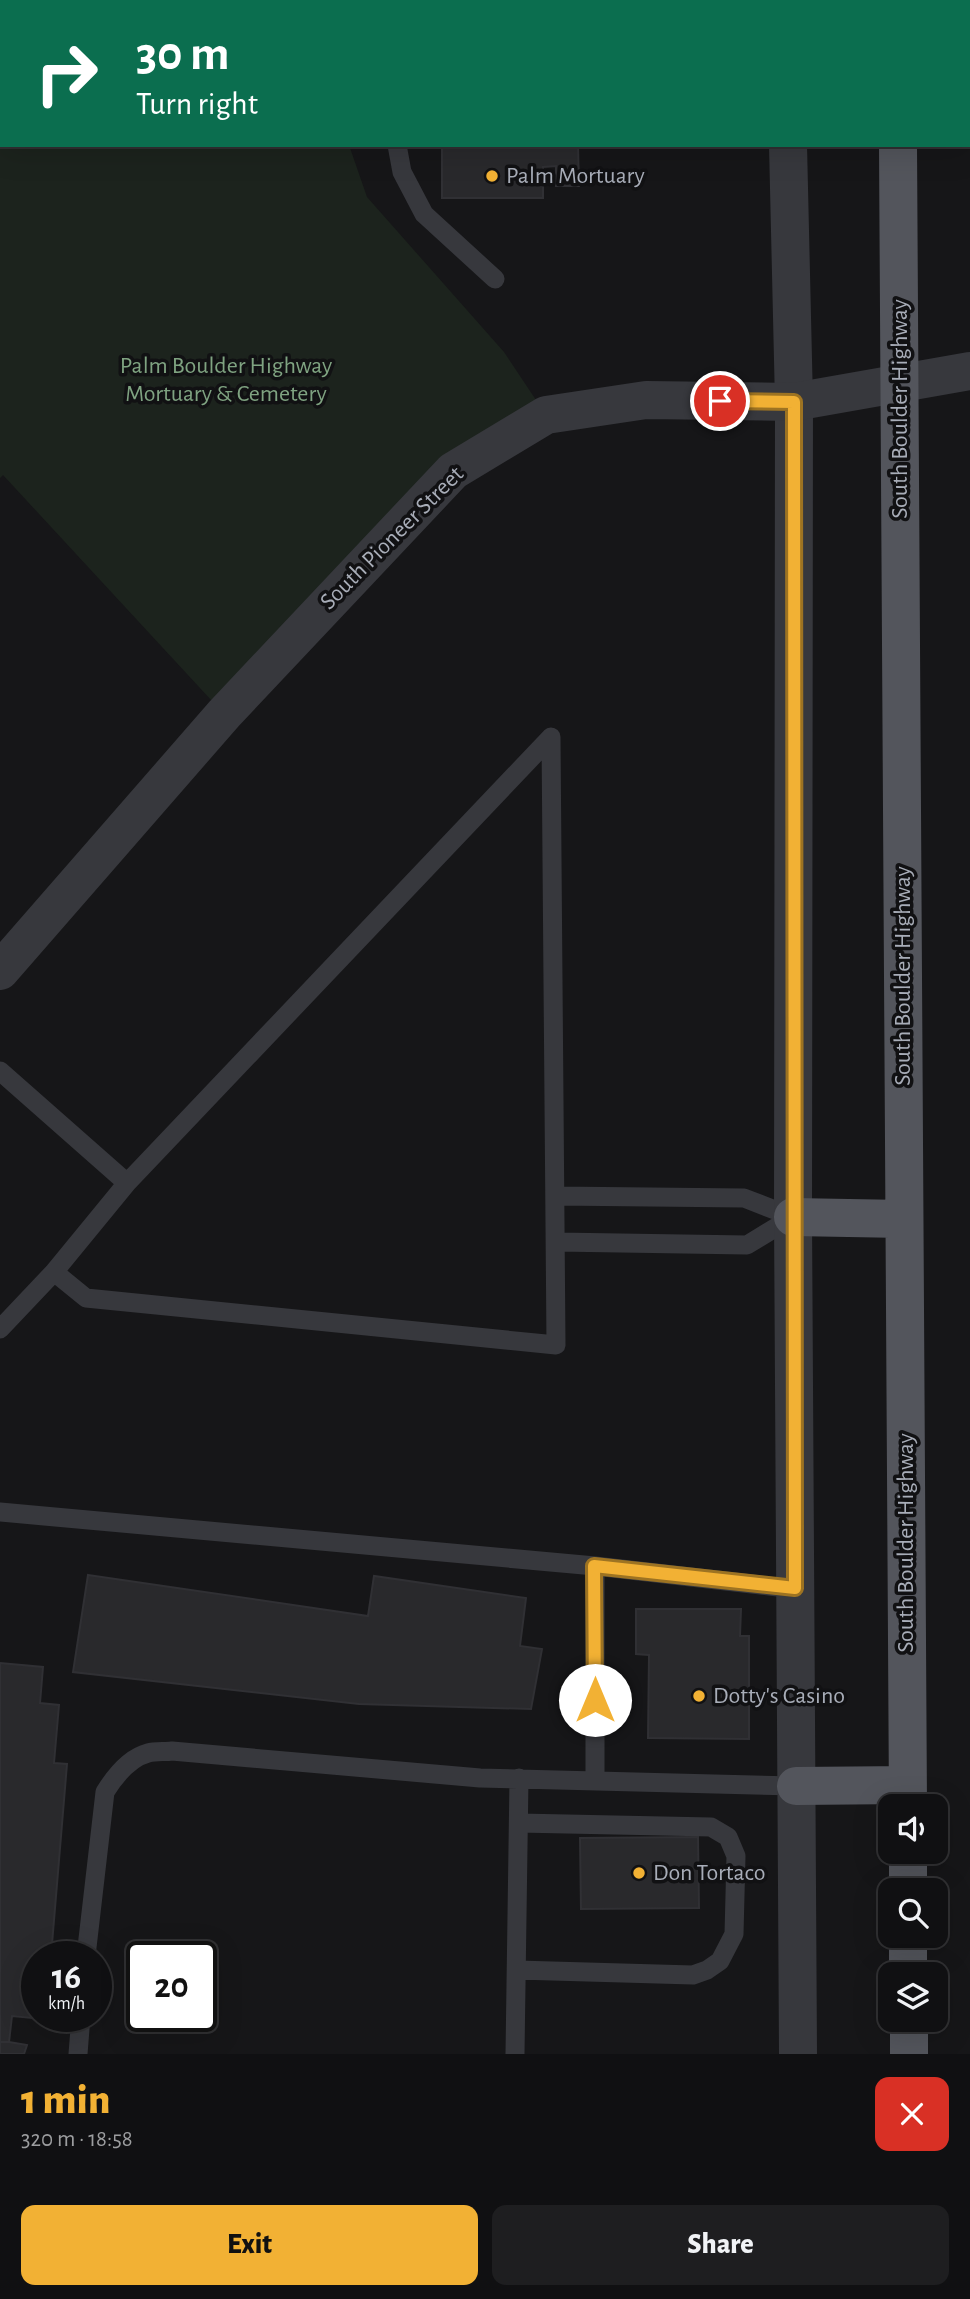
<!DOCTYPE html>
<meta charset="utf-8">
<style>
:root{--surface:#101012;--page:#1e1e20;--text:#f1f3f6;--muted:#9c9d9f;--line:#303032;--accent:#f2b134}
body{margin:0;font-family:"Alegreya Sans",sans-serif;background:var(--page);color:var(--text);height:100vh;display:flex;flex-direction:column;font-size:26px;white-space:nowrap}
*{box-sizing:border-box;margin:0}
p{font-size:23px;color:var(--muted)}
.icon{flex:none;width:38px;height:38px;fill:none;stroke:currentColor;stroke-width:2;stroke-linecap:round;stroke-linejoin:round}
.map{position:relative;height:2054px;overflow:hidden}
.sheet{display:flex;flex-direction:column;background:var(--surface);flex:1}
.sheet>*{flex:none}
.hud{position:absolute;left:0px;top:0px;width:971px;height:147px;box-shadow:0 7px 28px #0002,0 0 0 2px var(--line);background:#0b6e4f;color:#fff;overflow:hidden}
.controls{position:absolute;left:878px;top:1794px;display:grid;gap:14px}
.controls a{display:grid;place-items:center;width:70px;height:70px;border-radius:14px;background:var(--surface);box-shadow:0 7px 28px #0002,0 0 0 2px var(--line);font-size:35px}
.speed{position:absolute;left:21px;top:1941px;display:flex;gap:14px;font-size:35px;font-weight:700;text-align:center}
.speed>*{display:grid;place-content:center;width:91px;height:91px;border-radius:50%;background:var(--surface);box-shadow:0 7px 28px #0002,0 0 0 2px var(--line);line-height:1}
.speed small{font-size:18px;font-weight:400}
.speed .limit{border:4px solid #111;border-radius:10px;background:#fff;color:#111}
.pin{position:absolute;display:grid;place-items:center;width:60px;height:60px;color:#fff;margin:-30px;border:4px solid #fff;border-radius:50%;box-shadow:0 2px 7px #0007}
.me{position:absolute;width:77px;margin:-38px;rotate:0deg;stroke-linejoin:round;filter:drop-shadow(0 0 5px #0008)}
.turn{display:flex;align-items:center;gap:24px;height:147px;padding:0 21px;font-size:32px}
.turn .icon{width:91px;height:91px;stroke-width:2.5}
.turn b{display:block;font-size:49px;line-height:60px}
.round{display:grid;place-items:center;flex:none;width:74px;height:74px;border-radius:14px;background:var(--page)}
.overview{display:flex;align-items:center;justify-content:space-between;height:119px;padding:0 21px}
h1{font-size:42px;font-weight:800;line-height:52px;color:var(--accent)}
.primary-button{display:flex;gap:14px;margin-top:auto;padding:14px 21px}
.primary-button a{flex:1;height:80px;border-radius:14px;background:var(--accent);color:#111;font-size:28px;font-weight:800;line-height:80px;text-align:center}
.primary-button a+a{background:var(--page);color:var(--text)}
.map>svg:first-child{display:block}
.green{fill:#1c231d}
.building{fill:#29292c;stroke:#303034;stroke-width:2}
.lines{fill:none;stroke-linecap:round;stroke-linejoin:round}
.service{stroke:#37383d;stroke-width:19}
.minor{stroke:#37383d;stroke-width:38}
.tertiary{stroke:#37383d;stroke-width:38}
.primary{stroke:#53555c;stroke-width:38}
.route-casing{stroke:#9d7322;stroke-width:18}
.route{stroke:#f2b134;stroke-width:12}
.poi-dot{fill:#f2b134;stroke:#111113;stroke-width:2.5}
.labels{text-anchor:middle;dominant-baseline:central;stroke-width:7;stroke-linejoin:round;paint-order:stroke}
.poi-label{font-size:24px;fill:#a8adb8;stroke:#111113;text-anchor:start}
.park-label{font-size:24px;fill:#7fa381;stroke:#111113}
.street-label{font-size:24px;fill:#a8adb8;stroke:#111113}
</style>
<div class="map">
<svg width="970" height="2054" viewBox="0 0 970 2054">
<rect width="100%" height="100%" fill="#161618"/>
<path class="green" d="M0 0H349L2 2V145H349L367 197 504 352 546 415 453 471 224 714 3 475 0 478Z"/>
<path class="building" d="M473 0H567V2H473Z
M442 145H578L579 186H556V166L543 167V198H442Z
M88 1575 368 1616 374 1576 526 1598 520 1646 542 1649 531 1709 359 1704 73 1672Z
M636 1609H741L740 1636H749V1739L648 1738 649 1655 636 1654Z
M0 1663 43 1667 40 1703 59 1705 54 1763 67 1764 51 1956H37L32 2018 12 2016 9 2042H0Z
M698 1837 699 1908 581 1909 580 1838Z
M0 2042H9L27 2045 24 2054H0Z"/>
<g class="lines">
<path class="service" d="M399 2V0
M397 145 402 172 424 214 495 279
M0 1071 127 1183
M556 1196 744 1198 793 1217
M557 1242 747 1245 793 1217
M54 1272 86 1298 556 1345 551 737
M0 1329 54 1272 127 1183 551 737
M0 1512 595 1566 795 1589
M595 1566V1781
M86 1956 105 1792C115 1776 129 1758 148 1753 155 1751 165 1752 172 1751L480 1778 796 1786
M517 1970 693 1975 707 1970 720 1961 734 1934 736 1856 728 1837 711 1827 519 1823
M78 2054 81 2016
M515 2054 519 1778"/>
<path class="minor" d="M785 0V2
M788 145 794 402 793 1217 798 2054"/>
<path class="tertiary" d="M0 971 224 714 453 471 546 415 646 400 794 402 970 371"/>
<path class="primary" d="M897 0V2
M898 145 908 1806
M793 1217 904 1219
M796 1786 907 1785
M908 1852V1890
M908 1936V1974
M909 2020V2054"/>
</g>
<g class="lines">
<g class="route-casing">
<path id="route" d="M595 1700 594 1566 795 1588 794 402 720 401"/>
</g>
<use href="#route" class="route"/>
</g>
<g class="poi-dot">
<circle cx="492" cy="176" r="7"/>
<circle cx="699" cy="1696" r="7"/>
<circle cx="639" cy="1873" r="7"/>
</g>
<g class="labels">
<g class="poi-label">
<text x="506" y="176">Palm Mortuary</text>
<text x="713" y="1696">Dotty's Casino</text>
<text x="653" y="1873">Don Tortaco</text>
</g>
<g class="park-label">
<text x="226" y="366">Palm Boulder Highway<tspan x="226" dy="28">Mortuary &amp; Cemetery</tspan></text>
</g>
<g class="street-label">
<text transform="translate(900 409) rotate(-90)">South Boulder Highway</text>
<text transform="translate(392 538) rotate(-45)">South Pioneer Street</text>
<text transform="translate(903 976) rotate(-90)">South Boulder Highway</text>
<text transform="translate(906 1543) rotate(-90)">South Boulder Highway</text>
</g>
</g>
</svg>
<div class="controls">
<a><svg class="icon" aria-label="sound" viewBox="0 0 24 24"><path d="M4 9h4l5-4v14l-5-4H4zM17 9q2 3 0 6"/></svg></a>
<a><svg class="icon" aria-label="search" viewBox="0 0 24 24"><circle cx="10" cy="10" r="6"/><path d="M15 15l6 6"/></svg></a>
<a><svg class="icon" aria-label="layers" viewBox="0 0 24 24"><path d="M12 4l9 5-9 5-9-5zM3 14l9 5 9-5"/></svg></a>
</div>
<div class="speed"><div>16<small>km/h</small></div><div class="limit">20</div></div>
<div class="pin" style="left:720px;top:401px;background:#d93025"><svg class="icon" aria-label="arrive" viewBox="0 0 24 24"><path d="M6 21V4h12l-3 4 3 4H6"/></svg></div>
<svg class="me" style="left:595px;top:1700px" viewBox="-20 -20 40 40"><circle r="19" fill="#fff"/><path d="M0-13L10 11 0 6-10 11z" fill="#f2b134"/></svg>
<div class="hud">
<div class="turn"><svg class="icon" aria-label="right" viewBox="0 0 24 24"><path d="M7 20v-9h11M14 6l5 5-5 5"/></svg><div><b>30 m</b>Turn right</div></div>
</div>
</div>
<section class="sheet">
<div class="overview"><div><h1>1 min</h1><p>320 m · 18:58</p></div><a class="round" style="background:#d93025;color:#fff"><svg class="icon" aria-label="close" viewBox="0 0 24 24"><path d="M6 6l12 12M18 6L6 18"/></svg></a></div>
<div class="primary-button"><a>Exit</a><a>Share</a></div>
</section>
